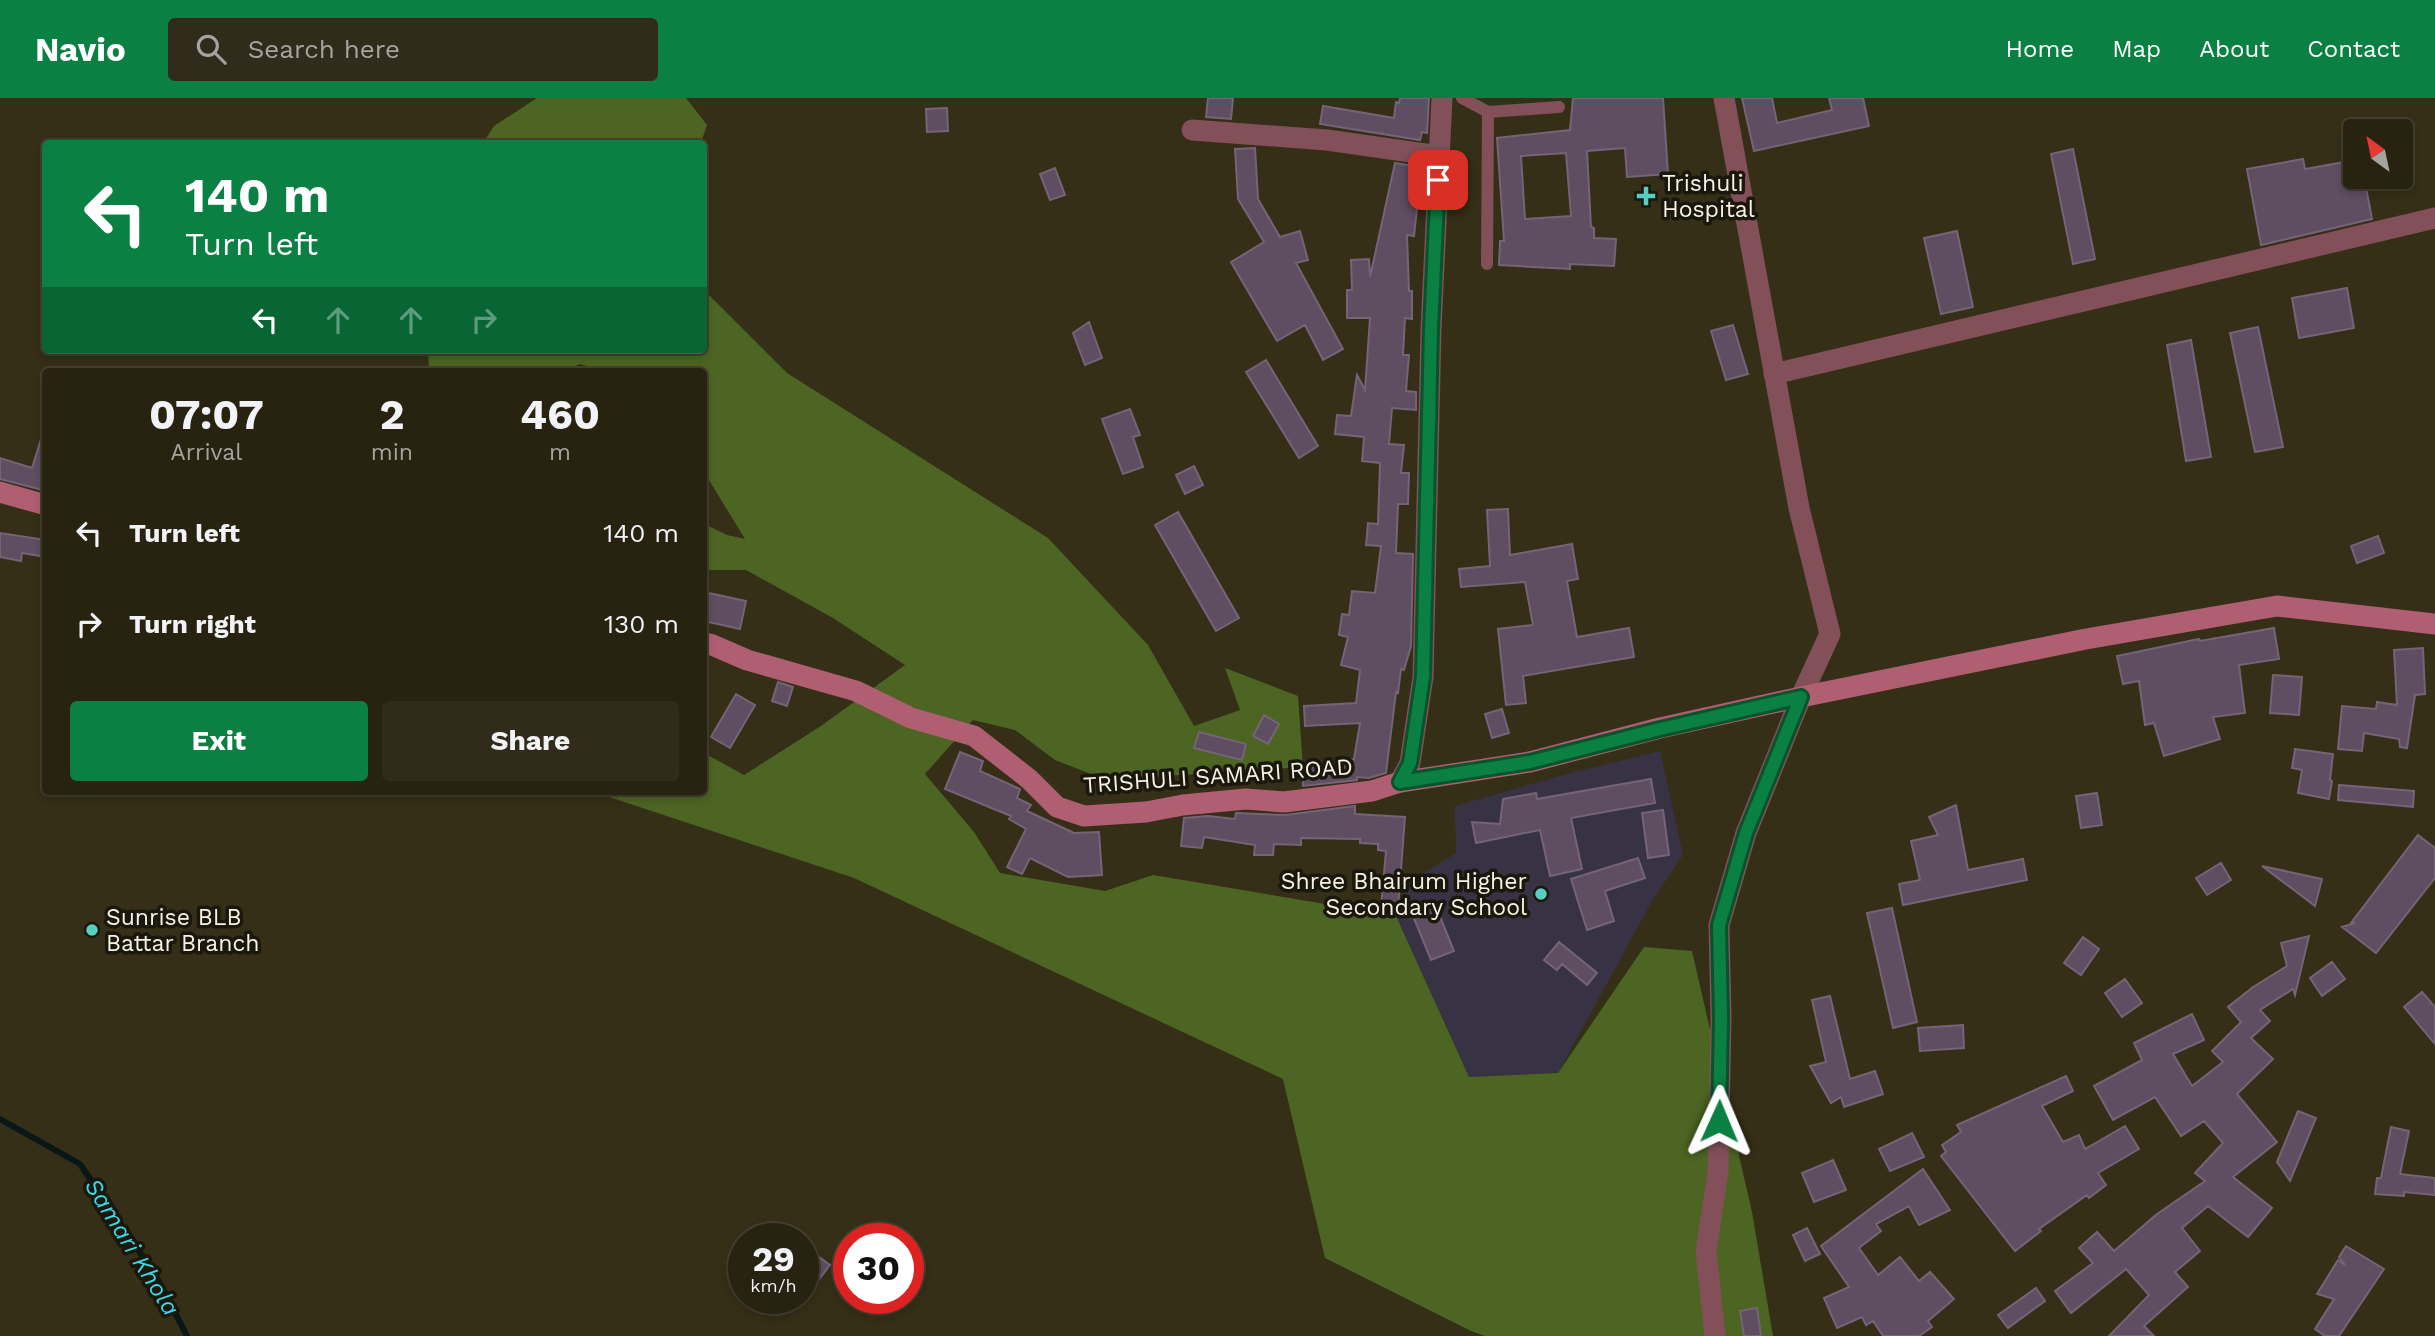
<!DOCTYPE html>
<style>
:root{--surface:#282311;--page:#302b1a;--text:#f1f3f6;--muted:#a5a49f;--line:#444031;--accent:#0b8043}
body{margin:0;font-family:"Work Sans",sans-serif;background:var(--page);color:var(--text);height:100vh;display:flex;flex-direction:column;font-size:26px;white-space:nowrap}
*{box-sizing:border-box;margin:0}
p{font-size:23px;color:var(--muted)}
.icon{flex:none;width:38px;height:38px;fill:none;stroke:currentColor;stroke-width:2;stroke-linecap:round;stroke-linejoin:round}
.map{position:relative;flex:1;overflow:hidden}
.drawer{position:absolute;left:42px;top:270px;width:665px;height:427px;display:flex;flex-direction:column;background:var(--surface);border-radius:7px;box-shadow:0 4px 10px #0003,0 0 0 2px var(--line)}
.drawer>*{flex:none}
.banner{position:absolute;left:42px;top:42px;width:665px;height:214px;border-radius:7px;box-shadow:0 4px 10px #0003,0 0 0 2px var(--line);background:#0b8043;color:#fff;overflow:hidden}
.needle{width:46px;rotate:327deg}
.buttons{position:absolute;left:2343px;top:21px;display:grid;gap:14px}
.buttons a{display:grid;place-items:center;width:70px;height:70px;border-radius:7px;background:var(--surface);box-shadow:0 4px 10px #0003,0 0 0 2px var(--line);font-size:35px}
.speed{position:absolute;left:728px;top:1125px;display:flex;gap:14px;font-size:35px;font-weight:700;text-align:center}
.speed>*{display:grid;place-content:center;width:91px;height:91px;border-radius:50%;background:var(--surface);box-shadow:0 4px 10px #0003,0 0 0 2px var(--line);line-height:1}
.speed small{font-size:18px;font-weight:400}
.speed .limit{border:10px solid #d22;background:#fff;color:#111}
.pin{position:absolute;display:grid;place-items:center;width:60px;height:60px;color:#fff;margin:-30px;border-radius:14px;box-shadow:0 4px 10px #0006}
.me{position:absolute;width:77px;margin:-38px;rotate:1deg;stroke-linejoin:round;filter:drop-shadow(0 0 5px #0008)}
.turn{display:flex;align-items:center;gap:24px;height:147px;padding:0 28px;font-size:32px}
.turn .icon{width:91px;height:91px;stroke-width:2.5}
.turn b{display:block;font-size:49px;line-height:60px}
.lanes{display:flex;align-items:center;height:66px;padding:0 28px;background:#0003;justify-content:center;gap:35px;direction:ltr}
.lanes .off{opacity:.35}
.eta{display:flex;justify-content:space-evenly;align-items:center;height:119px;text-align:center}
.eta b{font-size:42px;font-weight:700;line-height:49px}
.action{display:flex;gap:14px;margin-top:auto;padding:14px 28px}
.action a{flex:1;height:80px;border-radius:7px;background:var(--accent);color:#fff;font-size:28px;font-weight:700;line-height:80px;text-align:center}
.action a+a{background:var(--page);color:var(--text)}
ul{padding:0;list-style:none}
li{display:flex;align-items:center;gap:21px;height:91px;padding:0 28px}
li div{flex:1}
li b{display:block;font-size:26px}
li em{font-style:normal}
header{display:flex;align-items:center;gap:42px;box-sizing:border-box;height:98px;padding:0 35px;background:var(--accent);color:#fff}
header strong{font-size:33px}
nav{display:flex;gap:38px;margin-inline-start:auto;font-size:24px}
.search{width:490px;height:63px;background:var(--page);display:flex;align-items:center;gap:18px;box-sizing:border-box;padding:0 24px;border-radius:7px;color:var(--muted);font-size:26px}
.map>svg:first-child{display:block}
.education{fill:#383344}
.forest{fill:#4c6522}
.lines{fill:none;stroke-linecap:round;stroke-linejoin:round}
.stream{stroke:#091718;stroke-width:6}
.building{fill:#5f4d61;stroke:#756377;stroke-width:2;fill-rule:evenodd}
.lane{stroke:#834f59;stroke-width:12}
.street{stroke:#834f59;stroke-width:21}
.secondary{stroke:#b05e71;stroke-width:21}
.route-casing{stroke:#07532c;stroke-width:18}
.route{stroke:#0b8043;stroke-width:12}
.poi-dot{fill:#57cec2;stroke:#1a170d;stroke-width:2.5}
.labels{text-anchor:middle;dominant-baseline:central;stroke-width:7;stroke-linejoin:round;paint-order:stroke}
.poi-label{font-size:23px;fill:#f7f3e4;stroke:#1a170d;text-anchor:start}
.street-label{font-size:23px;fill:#f7f3e4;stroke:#1a170d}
.water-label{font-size:24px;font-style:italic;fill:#3adbe8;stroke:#1a170d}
</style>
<header>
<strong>Navio</strong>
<div class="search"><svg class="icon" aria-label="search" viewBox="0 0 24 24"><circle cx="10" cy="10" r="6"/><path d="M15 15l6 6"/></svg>Search here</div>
<nav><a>Home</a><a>Map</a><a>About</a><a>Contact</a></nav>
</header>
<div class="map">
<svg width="2435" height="1238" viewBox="0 0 2435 1238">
<rect width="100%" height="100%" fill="#352f17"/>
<path class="education" d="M1660 653 1683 757 1652 803 1558 975 1469 979 1396 818 1409 808 1403 788 1456 755 1455 708 1574 674Z"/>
<path class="forest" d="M537 0H686L707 27 701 45H483L494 28Z
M704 192 787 275 1048 440 1148 547 1194 628 1240 612 1225 570 1298 598 1303 669 1106 682 1055 662 1015 632 973 622 925 676 974 734 1000 775 1105 793 1153 777 1396 818 1469 979 1558 975 1644 849 1692 853 1752 1114 1773 1238H1485L1471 1233 1325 1160 1283 981 854 780 591 693H704V655L744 677 821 628 905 567 833 520 746 472H704V426L727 437 745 441 704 374V273H602L580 266 564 273H429L428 252H704Z"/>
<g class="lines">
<path class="stream" d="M0 1021 80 1066 156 1178 187 1238"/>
</g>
<path class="building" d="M1208 0H1233L1231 21 1206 19Z
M1400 0H1429L1427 35 1422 34 1420 42 1320 26 1323 8 1394 20 1396 4 1399 5Z
M1573 0H1663L1668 76 1627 79 1625 50 1587 53 1591 129 1594 130V140L1616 141 1614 168 1570 166V171L1499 167 1500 143H1504L1497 40 1570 32ZM1566 55 1571 118 1525 121 1521 58Z
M1742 0H1772L1777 25 1832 12 1829 0H1863L1869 28 1754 53Z
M947 10 948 33 927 34 926 11Z
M1255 50 1258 101 1280 139 1300 133 1308 162 1296 165 1343 251 1323 262 1305 227 1277 243 1231 164 1264 144 1238 101 1235 51Z
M2073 51 2095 161 2073 166 2051 56Z
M2303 61 2305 71 2356 62V79H2364L2372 121 2261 147 2247 71Z
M1395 65 1426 70 1422 102 1418 101 1414 138 1407 137 1409 193H1412V221L1405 220 1403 257H1409L1406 293 1416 294V312L1392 310 1389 346 1404 347 1401 375H1409L1408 406H1398L1396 455 1413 456 1411 548 1404 572 1401 571 1398 595 1396 594 1386 675 1369 680 1357 679V682L1303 688V669L1326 668 1354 661 1360 625 1305 628 1304 608 1356 605 1360 572 1341 567 1348 539 1339 537 1342 516 1349 517 1352 493 1375 495 1381 448 1366 447 1368 425 1378 426 1380 365 1362 363 1364 339 1335 336 1337 317 1351 318 1357 277 1365 292 1370 220H1347V192H1352L1351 162 1369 161 1370 179Z
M1055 70 1065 97 1050 102 1040 76Z
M1957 133 1973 209 1941 216 1924 140Z
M2347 190 2354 230 2299 240 2292 200Z
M1089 224 1102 260 1085 267 1073 235Z
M1733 227 1748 276 1726 282 1711 233Z
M2258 229 2283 349 2255 354 2230 235Z
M2191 242 2211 359 2186 363 2167 247Z
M1266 262 1318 348 1299 360 1246 274Z
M1130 311 1140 337 1133 339 1143 369 1123 376 1102 321Z
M42 338H46V393L0 381V360L32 370Z
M1194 368 1203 387 1185 396 1176 377Z
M1508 411 1510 457 1572 446 1578 481 1567 483 1577 539 1629 530 1634 559 1523 578 1526 605 1506 607 1498 531 1533 527 1525 484 1461 489 1459 471 1490 468 1487 412Z
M1178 414 1239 520 1216 533 1155 427Z
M0 435 46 442V459L22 455 21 463 0 459Z
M2378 438 2384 455 2357 465 2351 448Z
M704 494 746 503 740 531 704 523Z
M2274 530 2279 561 2239 567 2245 615 2213 619 2220 641 2164 658 2154 625 2145 627 2139 583 2123 586 2117 558 2199 541 2200 543Z
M2423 550 2425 596 2415 597 2407 650 2400 649 2399 641 2364 635 2362 653 2338 651 2342 608 2376 611 2377 604 2397 607 2394 552Z
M2273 577 2302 579 2299 617 2270 615Z
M778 584 793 589 787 608 772 603Z
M736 596 755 607 730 650 711 639Z
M1502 611 1509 635 1492 640 1485 616Z
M1264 617 1279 626 1268 646 1253 638Z
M1199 634 1246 646 1242 662 1194 650Z
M2295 651 2333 656 2330 682 2332 683 2329 701 2298 695 2302 672 2292 670Z
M960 654 983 663 980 673 1020 691 1017 700 1031 707 1027 713 1074 735 1099 734 1102 777 1068 779 1030 760 1022 776 1007 769 1026 731 1009 721 1011 718 945 691Z
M1651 681 1655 705 1571 720 1582 771 1550 778 1540 732 1476 745 1472 724 1500 726 1503 701 1536 695 1537 701Z
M2339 687 2414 693 2413 709 2338 702Z
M2097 695 2102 727 2081 730 2076 698Z
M1956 707 1968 772 2023 761 2027 782 1903 807 1899 786 1920 782 1911 743 1938 737 1929 719Z
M1355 708V716L1405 719 1398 810 1381 809 1386 753 1378 752V746L1360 745V741L1301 740V747L1274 746 1273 757H1254L1255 747 1204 739 1202 750 1181 748 1184 720 1208 718 1235 721 1236 715 1285 717Z
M1663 712 1669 757 1648 760 1642 715Z
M2418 737 2435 750V780L2376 855 2342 829 2355 825H2351Z
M1638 760 1645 780 1605 793 1614 823 1587 832 1571 781Z
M2221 765 2231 782 2207 797 2196 780Z
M2262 768 2322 781 2315 808Z
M1434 804 1454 853 1431 862 1411 813Z
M1892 810 1917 924 1893 930 1867 815Z
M2309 838 2295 897 2293 891 2260 912 2270 923 2251 940 2273 961 2237 996 2277 1044 2233 1079 2272 1110 2248 1139 2208 1108 2182 1130 2200 1153 2175 1174 2188 1189 2144 1228 2154 1238H2109L2149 1197 2126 1171 2071 1215 2055 1193 2093 1165 2079 1150 2097 1134 2114 1153 2157 1116 2205 1083 2195 1075 2223 1045 2204 1023 2181 1038 2155 999 2113 1022 2094 988 2142 962 2134 945 2192 916 2204 942 2173 956 2192 988 2223 964 2212 953 2241 924 2228 909 2253 889 2287 868 2281 845Z
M2083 839 2099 851 2081 877 2064 865Z
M1559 844 1597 875 1587 887 1562 866 1557 872 1544 862Z
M2332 864 2345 881 2322 898 2310 880Z
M2125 881 2142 905 2122 919 2105 895Z
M2422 894 2435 909V946L2404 909Z
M1830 898 1850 981 1875 973 1883 996 1844 1009 1841 999 1831 1005 1810 968 1826 964 1812 902Z
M1963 927 1964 950 1920 953 1918 930Z
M2066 978 2073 993 2042 1008 2063 1044 2079 1037 2085 1051 2125 1028 2139 1051 2098 1075 2106 1087 2089 1100 2087 1097 2039 1131 2041 1133 2015 1153 1941 1058 1946 1054 1942 1047 1961 1034 1957 1027Z
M2298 1013 2316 1020 2290 1083 2277 1064Z
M2391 1029 2409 1033 2400 1076 2435 1080V1097L2404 1094V1098L2375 1096 2377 1080H2381Z
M1912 1035 1924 1059 1890 1073 1879 1051Z
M1833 1062 1846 1092 1814 1104 1802 1075Z
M1923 1071 1950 1112 1919 1127 1909 1108 1876 1126 1881 1133 1859 1150 1878 1177 1900 1159 1919 1183 1930 1174 1954 1201 1928 1223 1932 1229 1919 1238H1883L1873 1223 1866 1227 1862 1219 1837 1230 1824 1200 1849 1189 1821 1148Z
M1807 1130 1820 1156 1805 1163 1793 1137Z
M803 1147 830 1167 803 1202Z
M2346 1148 2384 1171 2339 1238H2325L2315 1231 2334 1201 2317 1196 2338 1162 2345 1167 2339 1159Z
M2036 1190 2045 1203 2008 1230 1998 1217Z
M1757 1210 1761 1238H1744L1740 1213Z"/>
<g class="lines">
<path class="lane" d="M1462 0 1488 14 1487 166
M1488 14 1559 9"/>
<path class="street" d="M1192 32 1327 42 1439 58
M1774 276 2435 120
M1400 684 1410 665 1423 579 1431 231 1442 0
M1715 1238 1706 1153 1718 1074 1721 920 1719 827 1746 735 1801 599 1830 536 1799 410 1724 0"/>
<path class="secondary" d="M0 394 46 407
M704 545 710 546 747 562 856 593 911 620 974 638 1029 681 1057 709 1084 718 1146 714 1183 707 1246 701 1284 704 1372 693 1400 684 1530 664 1660 630 1801 599 2086 541 2277 508 2435 526"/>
</g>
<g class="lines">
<g class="route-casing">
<path id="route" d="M1438 82 1431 231 1423 579 1410 665 1400 684 1530 664 1660 631 1801 599 1746 735 1719 827 1721 920 1719 1023"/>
</g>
<use href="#route" class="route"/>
</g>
<g class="poi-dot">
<path d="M1642.5 87.5h7v7h7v7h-7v7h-7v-7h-7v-7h7z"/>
<circle cx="1541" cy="796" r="7"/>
<circle cx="92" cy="832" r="7"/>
</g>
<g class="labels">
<g class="poi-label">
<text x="1662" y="85">Trishuli<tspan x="1662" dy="26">Hospital</tspan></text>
<text x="1527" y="783" text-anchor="end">Shree Bhairum Higher<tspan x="1527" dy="26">Secondary School</tspan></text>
<text x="106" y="819">Sunrise BLB<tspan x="106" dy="26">Battar Branch</tspan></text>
</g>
<g class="street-label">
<text transform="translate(1218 678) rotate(-4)">TRISHULI SAMARI ROAD</text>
</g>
<g class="water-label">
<text transform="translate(132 1149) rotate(58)">Samari Khola</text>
</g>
</g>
</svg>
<div class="buttons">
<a><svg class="needle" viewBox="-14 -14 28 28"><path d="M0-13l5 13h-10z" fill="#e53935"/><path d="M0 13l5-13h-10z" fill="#a5a49f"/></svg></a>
</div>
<div class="speed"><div>29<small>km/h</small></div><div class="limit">30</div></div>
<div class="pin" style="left:1438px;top:82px;background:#d93025"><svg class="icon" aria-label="arrive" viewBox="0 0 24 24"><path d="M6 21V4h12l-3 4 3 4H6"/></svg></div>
<svg class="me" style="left:1719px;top:1023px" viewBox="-20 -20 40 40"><path d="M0-17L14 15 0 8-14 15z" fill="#0b8043" stroke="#fff" stroke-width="4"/></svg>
<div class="banner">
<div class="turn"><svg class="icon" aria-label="left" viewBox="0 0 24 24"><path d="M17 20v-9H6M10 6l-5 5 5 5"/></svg><div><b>140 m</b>Turn left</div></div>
<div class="lanes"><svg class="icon" aria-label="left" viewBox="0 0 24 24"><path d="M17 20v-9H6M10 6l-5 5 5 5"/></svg><svg class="icon off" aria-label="ahead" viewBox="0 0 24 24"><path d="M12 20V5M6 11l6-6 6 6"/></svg><svg class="icon off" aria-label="ahead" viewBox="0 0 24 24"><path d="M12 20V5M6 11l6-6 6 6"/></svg><svg class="icon off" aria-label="right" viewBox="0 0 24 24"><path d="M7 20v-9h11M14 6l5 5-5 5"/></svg></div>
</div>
<section class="drawer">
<div class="eta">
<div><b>07:07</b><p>Arrival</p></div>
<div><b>2</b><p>min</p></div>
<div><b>460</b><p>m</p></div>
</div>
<ul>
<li><svg class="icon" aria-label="left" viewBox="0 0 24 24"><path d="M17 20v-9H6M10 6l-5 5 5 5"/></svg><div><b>Turn left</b></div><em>140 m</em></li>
<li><svg class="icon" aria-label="right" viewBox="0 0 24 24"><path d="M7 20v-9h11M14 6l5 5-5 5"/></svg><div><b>Turn right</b></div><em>130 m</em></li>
</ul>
<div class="action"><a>Exit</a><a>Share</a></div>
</section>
</div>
